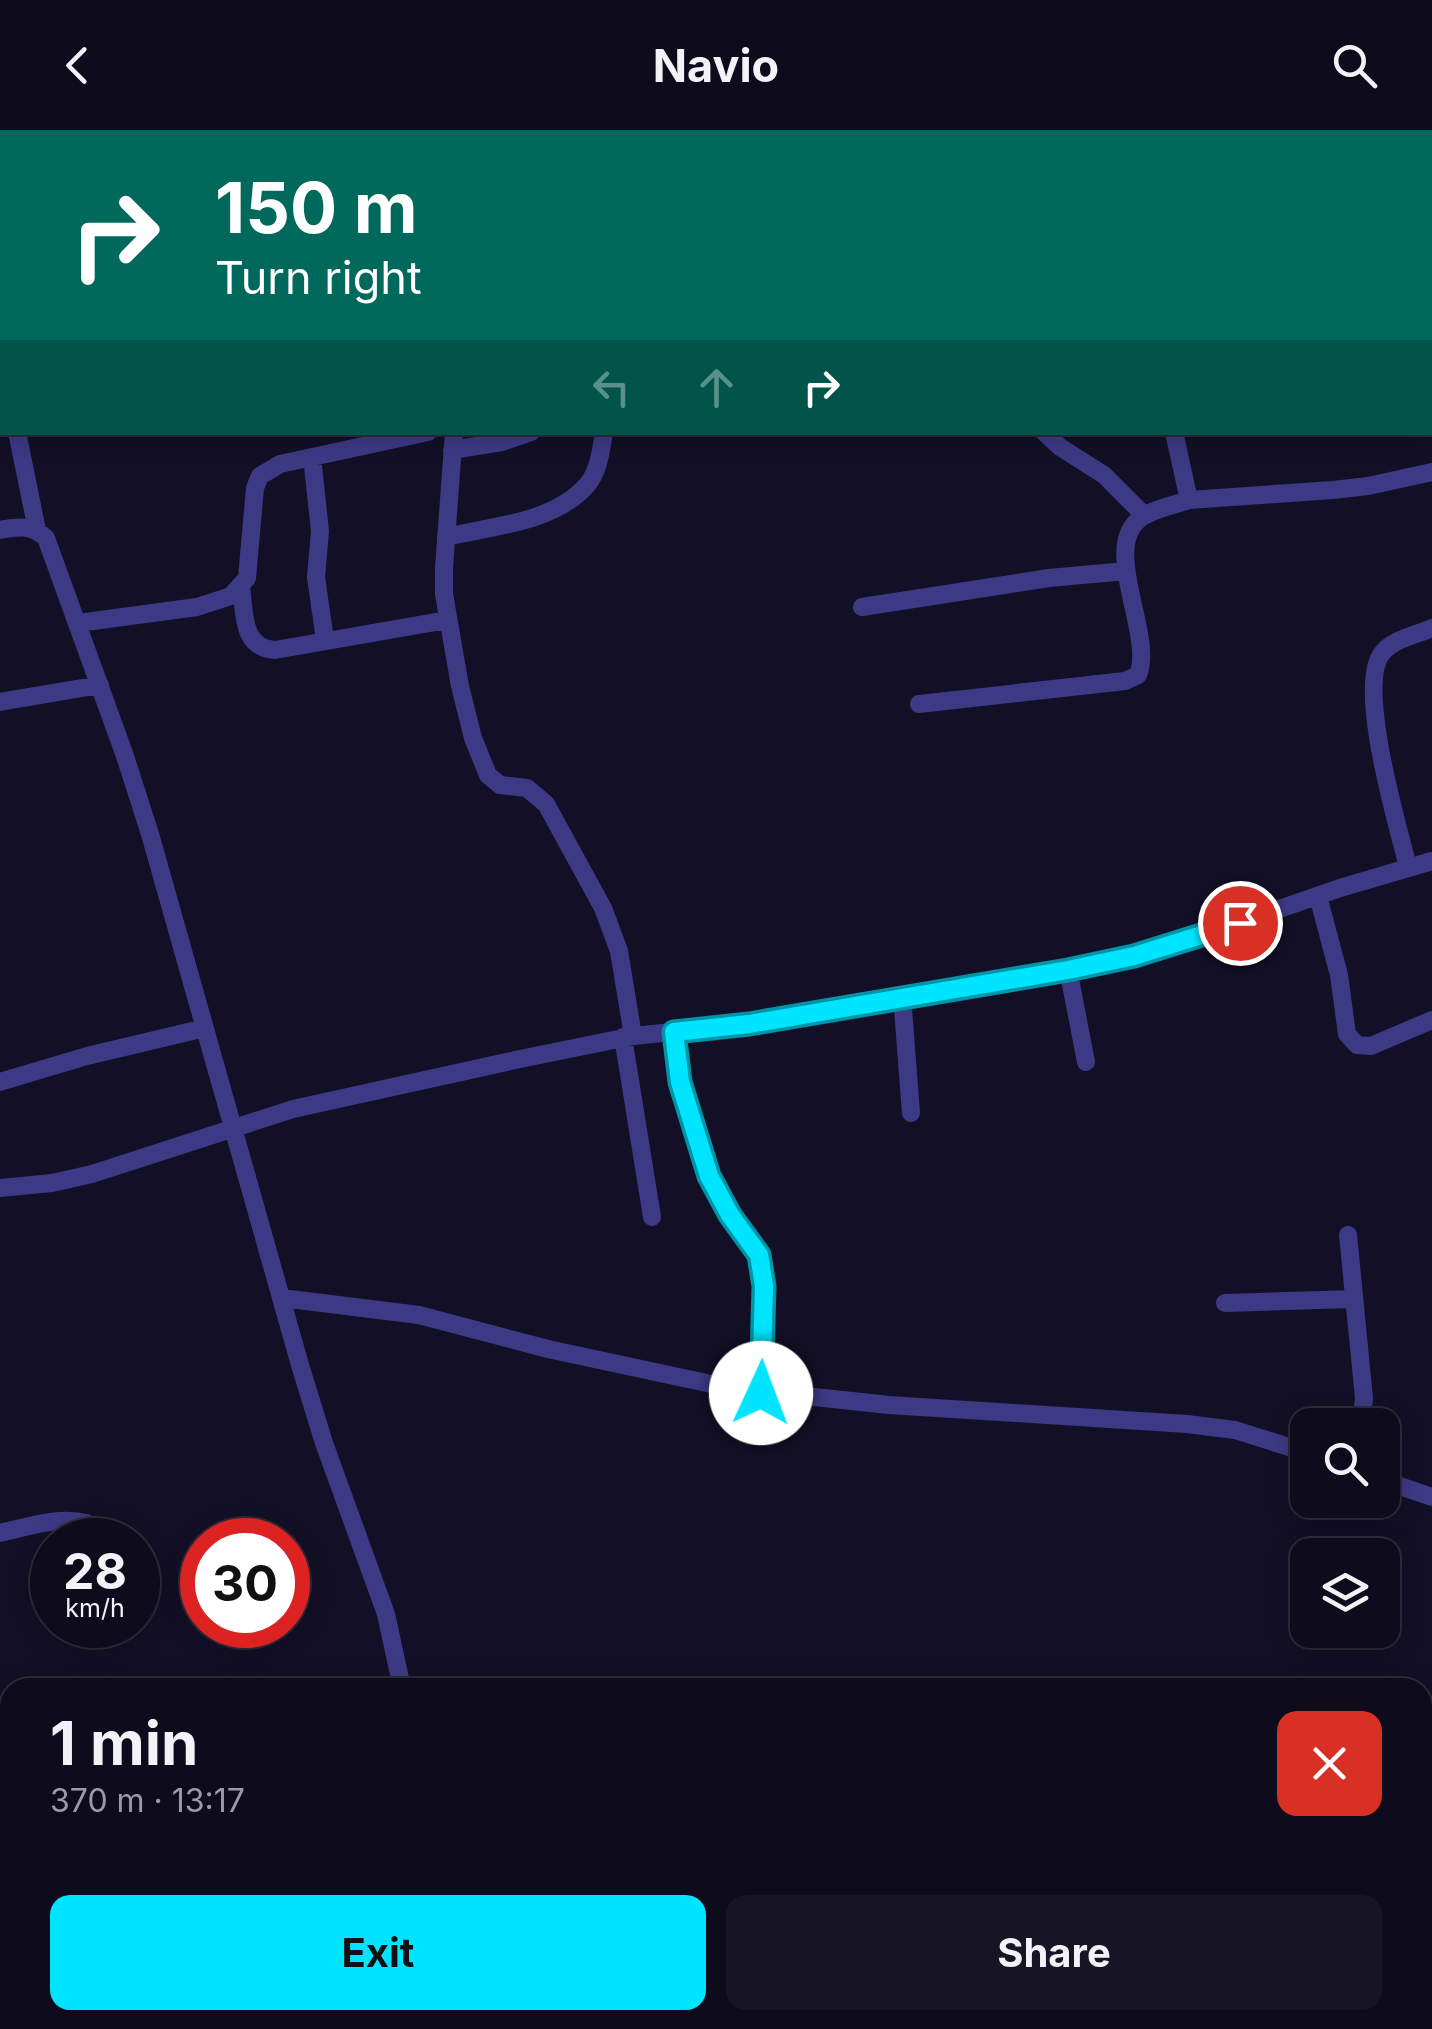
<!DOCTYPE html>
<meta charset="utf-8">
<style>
:root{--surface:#0e0b1c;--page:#171425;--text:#f1f3f6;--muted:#9b9ba3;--line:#2e2b3b;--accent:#00e5ff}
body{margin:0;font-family:Inter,sans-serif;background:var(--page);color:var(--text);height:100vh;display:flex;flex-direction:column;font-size:38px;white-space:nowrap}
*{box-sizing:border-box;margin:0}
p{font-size:32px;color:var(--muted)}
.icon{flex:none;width:55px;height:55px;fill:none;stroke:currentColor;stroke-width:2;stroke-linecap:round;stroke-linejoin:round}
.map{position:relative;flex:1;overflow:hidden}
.details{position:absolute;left:0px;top:1548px;width:1432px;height:352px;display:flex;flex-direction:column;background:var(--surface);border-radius:30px 30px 0 0;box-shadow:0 5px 25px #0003,0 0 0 2px var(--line)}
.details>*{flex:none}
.top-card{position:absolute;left:0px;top:0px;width:1432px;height:305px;box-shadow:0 5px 25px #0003,0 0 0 2px var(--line);background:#00695c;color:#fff;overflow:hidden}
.fabs{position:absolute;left:1290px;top:1278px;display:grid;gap:20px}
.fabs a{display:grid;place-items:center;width:110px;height:110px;border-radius:20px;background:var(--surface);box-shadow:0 5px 25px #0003,0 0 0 2px var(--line);font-size:50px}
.speed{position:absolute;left:30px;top:1388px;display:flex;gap:20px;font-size:50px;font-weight:700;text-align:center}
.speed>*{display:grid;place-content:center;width:130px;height:130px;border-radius:50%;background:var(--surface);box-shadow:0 5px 25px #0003,0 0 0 2px var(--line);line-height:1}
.speed small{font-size:25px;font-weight:400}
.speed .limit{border:15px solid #d22;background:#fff;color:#111}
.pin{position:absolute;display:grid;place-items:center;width:85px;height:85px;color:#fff;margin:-42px;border:5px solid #fff;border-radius:50%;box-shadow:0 2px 10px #0007}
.me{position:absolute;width:110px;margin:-55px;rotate:2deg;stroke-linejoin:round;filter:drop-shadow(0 0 8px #0008)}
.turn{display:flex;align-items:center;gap:35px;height:210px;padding:0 50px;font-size:45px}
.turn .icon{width:130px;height:130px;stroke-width:2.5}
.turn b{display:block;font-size:70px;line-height:85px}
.lanes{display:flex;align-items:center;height:95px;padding:0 50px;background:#0003;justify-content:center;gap:50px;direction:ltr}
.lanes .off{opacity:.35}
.round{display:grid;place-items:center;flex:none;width:105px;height:105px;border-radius:20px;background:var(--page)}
.headline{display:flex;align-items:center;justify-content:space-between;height:170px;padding:0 50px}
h1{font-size:60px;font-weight:700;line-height:75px}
.primary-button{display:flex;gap:20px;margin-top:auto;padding:20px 50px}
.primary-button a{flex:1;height:115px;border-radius:20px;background:var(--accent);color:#111;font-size:40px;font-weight:700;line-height:115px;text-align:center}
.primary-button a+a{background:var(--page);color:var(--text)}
header{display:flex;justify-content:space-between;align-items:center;height:130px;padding:0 50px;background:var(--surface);font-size:45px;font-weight:700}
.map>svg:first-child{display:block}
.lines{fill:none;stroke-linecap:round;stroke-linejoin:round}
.street{stroke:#3d3a85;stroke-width:18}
.route-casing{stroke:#0095a6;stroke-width:25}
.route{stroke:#00e5ff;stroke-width:18}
</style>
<header><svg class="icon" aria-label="back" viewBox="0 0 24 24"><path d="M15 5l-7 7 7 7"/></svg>Navio<svg class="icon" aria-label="search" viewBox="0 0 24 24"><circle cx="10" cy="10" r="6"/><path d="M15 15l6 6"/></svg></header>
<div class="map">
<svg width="1432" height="1899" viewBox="0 0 1432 1899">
<rect width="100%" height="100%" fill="#130f26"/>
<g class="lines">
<path class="street" d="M442 0V2
M919 0 921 2
M0 227 2 237
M17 302 37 400
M454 302 444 438V464L460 556 473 608 488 645 500 655 527 658 546 674 603 778 619 821 633 906
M1044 302 1060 317 1104 345 1144 385
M452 320 502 312 531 302
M312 327 320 401 316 447 325 510
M1189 370 1333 360 1368 356 1432 342
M0 400C19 396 32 395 46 408L125 626 150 704 300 1235 324 1313 386 1484 402 1558
M446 407C492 396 554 393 587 355 599 341 601 320 604 302
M241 457C245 483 241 518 275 520L447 490
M862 477 1049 448 1126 441
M78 493 197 477 231 466 247 448 255 358 260 346 280 334 428 302
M0 572 100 555
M919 574 1125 551 1138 545C1155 504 1097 413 1144 386 1157 378 1175 375 1189 370L1174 302
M1408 737C1398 696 1355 553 1383 522 1394 509 1416 505 1432 498
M1318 766 1339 845 1347 904 1357 915 1371 916 1432 890
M1068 839 1086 932
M902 866 911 983
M674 902 680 952 709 1046 730 1085 759 1125 764 1156 761 1263
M623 907 652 1087
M0 952 87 926 205 898
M0 1058 52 1053 92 1044 293 979 520 929 633 906 749 894 1134 826 1210 803 1340 758 1432 731
M1348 1105 1364 1268 1361 1295
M282 1168 419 1185 548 1219 730 1258 889 1275 1187 1294 1235 1300 1308 1323
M1225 1173 1353 1169
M1382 1350 1432 1367
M0 1403C27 1397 59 1386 86 1393L92 1410
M0 1664 10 1682
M0 1870 10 1866
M119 1890 123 1899
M495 1890 498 1899"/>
</g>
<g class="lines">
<g class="route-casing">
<path id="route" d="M761 1263 764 1156 759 1125 730 1085 709 1046 680 952 674 902 749 894 1068 840 1134 826 1240 793"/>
</g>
<use href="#route" class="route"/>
</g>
</svg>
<div class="fabs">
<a><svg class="icon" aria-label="search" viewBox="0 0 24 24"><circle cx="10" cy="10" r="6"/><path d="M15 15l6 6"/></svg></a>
<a><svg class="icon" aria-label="layers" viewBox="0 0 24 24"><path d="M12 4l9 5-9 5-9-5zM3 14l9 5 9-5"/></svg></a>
</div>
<div class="speed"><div>28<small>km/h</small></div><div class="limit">30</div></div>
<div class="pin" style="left:1240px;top:793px;background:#d93025"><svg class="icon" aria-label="arrive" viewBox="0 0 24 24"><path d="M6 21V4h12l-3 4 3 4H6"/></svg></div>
<svg class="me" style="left:761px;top:1263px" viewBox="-20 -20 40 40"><circle r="19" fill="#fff"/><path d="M0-13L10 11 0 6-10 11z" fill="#00e5ff"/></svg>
<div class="top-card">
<div class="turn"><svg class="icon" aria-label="right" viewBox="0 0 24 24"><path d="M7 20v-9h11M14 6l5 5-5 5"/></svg><div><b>150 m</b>Turn right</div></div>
<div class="lanes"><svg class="icon off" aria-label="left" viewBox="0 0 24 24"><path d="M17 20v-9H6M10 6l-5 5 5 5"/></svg><svg class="icon off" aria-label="ahead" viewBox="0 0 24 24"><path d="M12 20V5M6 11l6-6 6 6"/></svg><svg class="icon" aria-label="right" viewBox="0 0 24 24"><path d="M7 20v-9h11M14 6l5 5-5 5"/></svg></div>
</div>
<section class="details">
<div class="headline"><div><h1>1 min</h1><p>370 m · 13:17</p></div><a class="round" style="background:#d93025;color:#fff"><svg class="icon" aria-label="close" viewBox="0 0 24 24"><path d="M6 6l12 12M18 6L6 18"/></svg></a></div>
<div class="primary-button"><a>Exit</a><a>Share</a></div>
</section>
</div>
